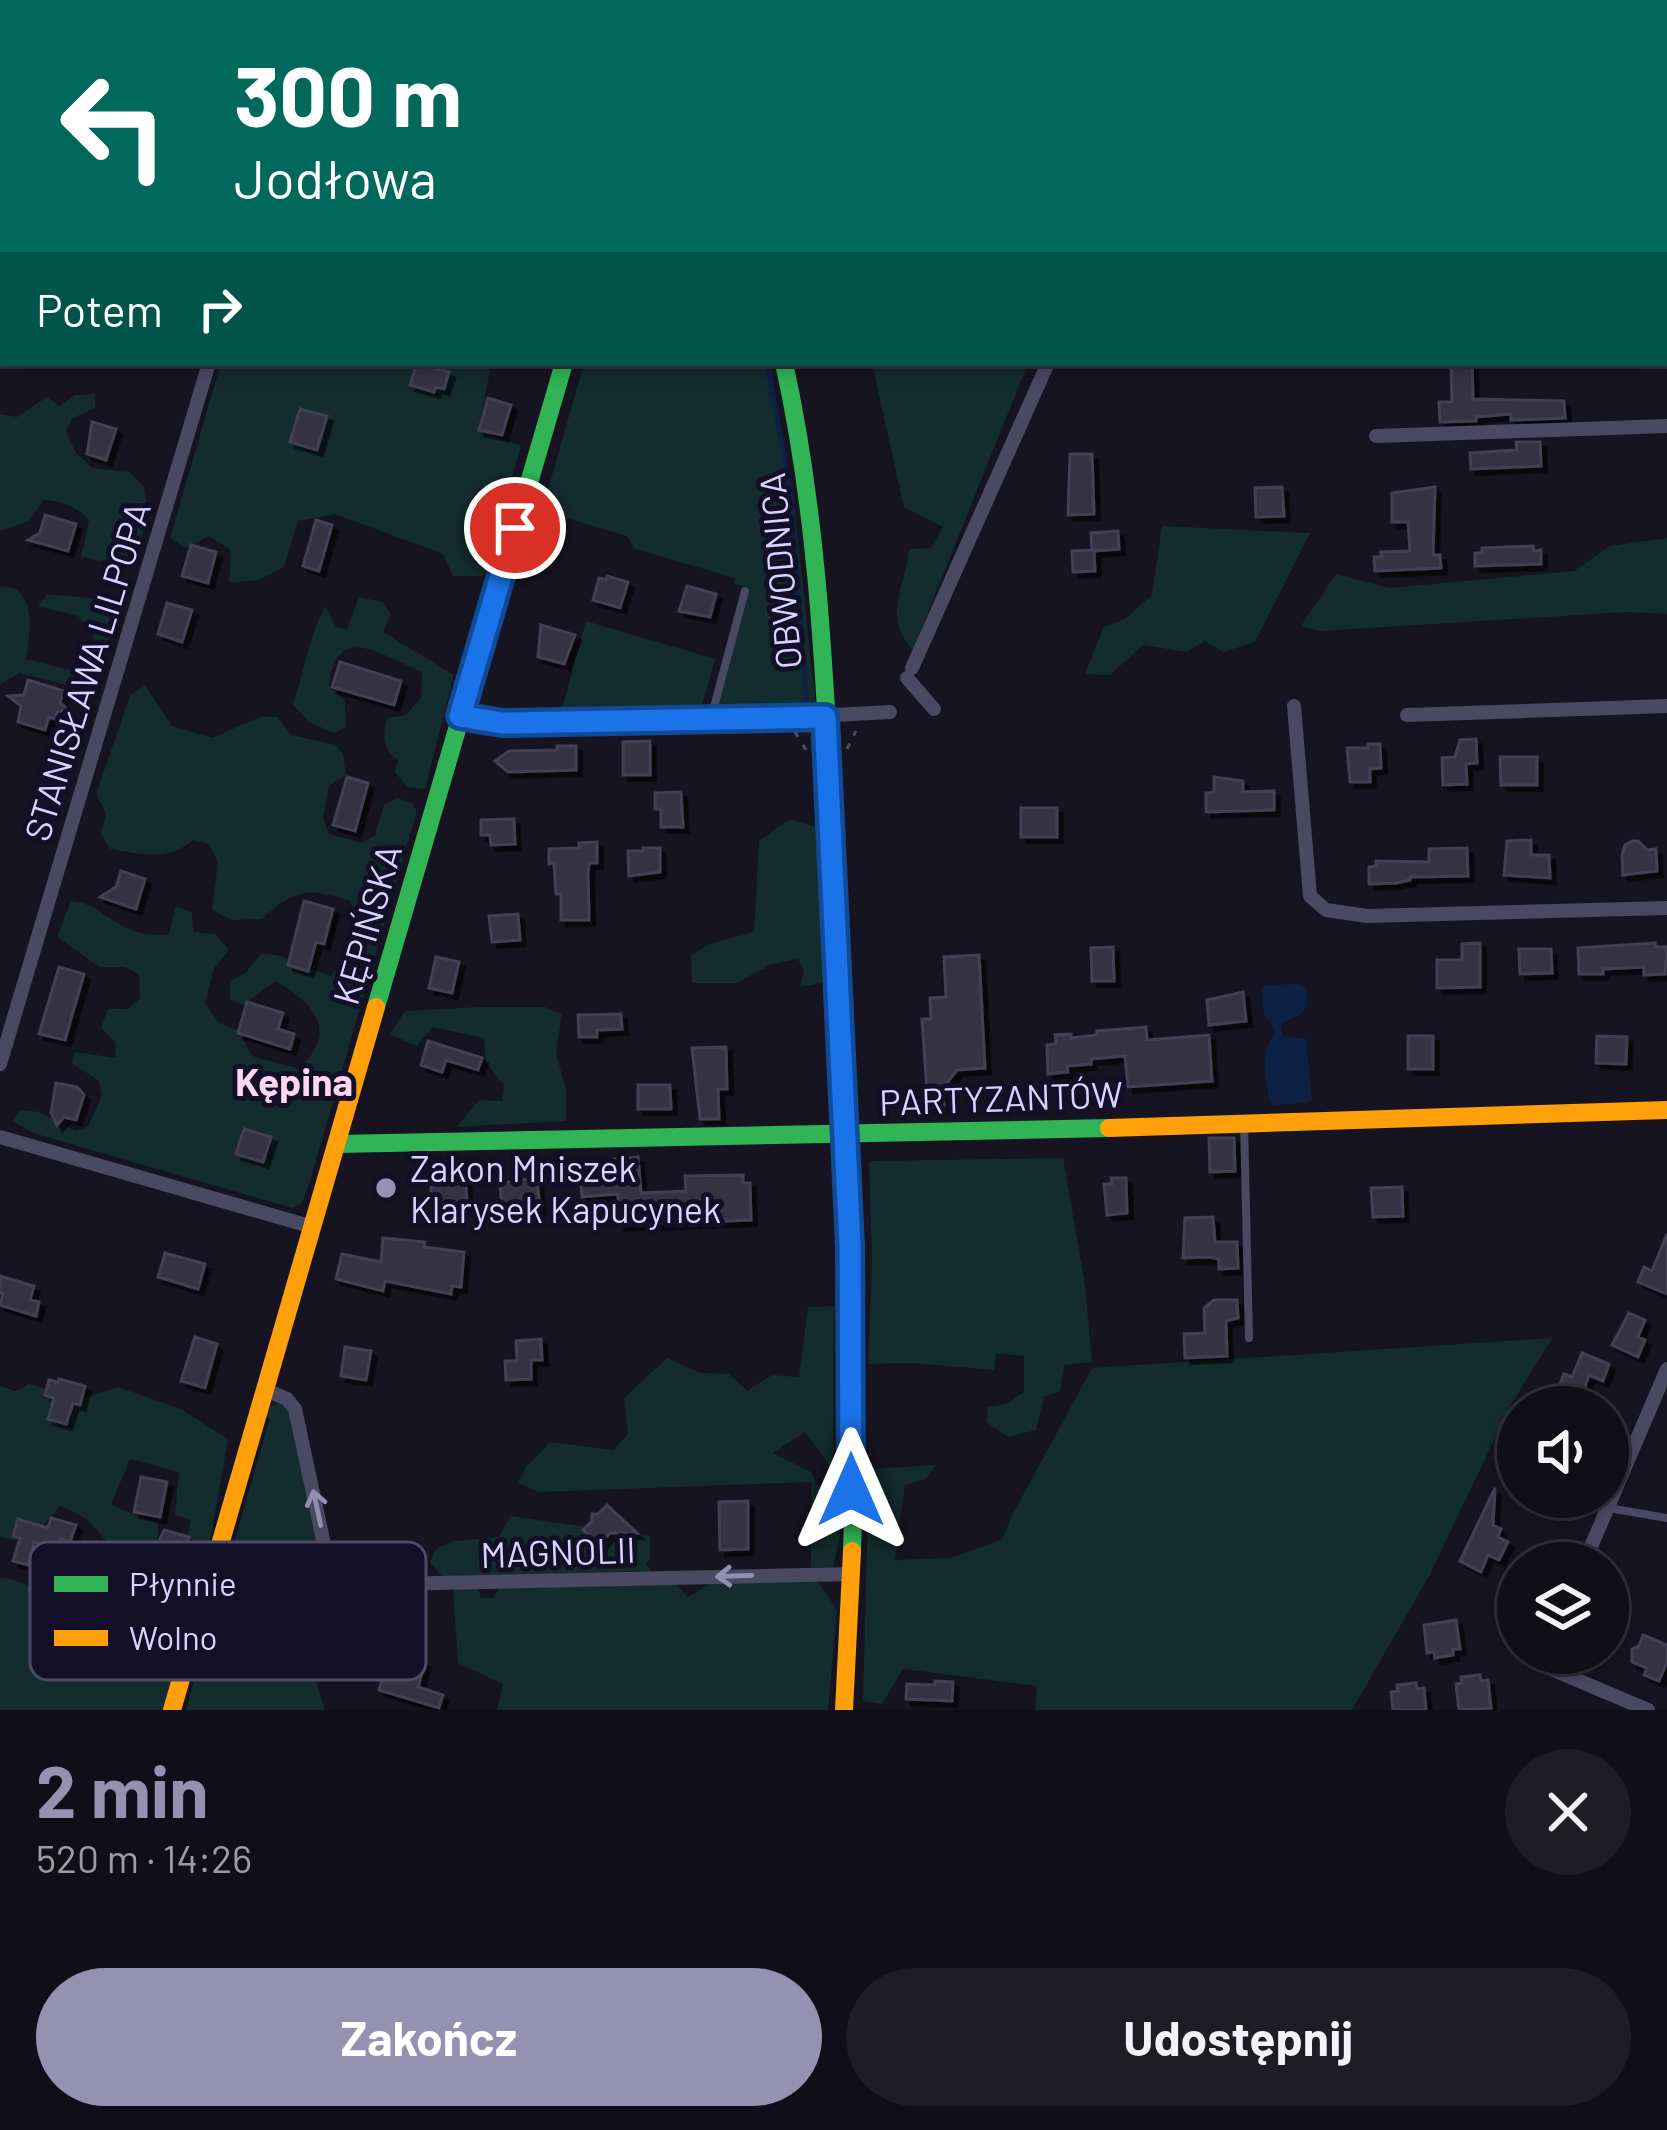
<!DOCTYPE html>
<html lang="pl">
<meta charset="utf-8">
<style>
:root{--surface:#100f19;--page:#1e1d26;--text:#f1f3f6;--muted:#9c9ca2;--line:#302f38;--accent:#9591b1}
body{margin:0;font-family:Barlow,sans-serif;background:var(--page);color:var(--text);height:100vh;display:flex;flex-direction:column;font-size:45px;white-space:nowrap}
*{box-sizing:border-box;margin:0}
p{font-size:39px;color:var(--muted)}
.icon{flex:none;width:66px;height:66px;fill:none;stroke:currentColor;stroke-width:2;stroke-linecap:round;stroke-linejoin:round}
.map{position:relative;height:1710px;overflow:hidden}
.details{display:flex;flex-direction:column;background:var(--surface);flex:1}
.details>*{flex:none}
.top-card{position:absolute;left:0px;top:0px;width:1668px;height:366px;box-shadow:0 6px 18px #0003,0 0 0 3px var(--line);background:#00695c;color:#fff;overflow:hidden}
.fabs{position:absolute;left:1497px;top:1386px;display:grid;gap:24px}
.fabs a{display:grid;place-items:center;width:132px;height:132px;border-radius:50%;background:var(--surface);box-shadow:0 6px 18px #0003,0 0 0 3px var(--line);font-size:60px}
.pin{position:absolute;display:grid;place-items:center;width:102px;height:102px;color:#fff;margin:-51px;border:6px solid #fff;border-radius:50%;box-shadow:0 3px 12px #0007}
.me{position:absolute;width:132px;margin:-66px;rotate:0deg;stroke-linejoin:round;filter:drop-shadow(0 0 9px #0008)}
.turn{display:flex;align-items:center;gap:42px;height:252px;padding:0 36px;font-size:54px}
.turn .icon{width:156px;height:156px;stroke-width:2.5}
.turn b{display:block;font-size:84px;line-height:102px}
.then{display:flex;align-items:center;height:114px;padding:0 36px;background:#0003;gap:24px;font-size:45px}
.round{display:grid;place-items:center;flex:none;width:126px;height:126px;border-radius:63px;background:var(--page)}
.overview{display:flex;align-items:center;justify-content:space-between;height:204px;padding:0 36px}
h1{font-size:72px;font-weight:700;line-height:90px;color:var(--accent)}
.cta{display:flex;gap:24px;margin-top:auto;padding:24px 36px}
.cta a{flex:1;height:138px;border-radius:72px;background:var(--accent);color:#fff;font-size:48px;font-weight:700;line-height:138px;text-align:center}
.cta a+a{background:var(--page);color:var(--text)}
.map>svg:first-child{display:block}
.green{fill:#132c2d}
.water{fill:#0d2144}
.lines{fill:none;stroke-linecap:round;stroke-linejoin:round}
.stream{stroke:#0d2144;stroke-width:4.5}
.building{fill:#343243;stroke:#433f54;stroke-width:3;filter:url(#shadow)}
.path{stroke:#44505f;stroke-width:3;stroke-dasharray:6 9;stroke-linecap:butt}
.lane{stroke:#4a4962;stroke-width:8}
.street{stroke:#4a4962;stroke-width:14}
.fast{stroke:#30b455;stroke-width:18}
.slow{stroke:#ff9f0a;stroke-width:18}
.oneway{stroke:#928eb0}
.route-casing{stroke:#114b97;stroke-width:30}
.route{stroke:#1a73e8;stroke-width:21}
.poi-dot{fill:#9591b1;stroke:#130f26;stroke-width:4.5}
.labels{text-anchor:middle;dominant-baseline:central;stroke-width:10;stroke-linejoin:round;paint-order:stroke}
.street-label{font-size:36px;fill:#d9d4ff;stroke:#130f26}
.poi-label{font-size:36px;fill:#d9d4ff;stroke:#130f26;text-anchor:start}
.neighbourhood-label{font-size:39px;font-weight:bold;fill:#ffd6f0;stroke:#130f26}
.key{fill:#130f26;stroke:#4e4a67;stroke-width:3}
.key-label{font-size:33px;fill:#d9d4ff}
</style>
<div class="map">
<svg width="1667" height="1710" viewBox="0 0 1667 1710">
<defs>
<filter id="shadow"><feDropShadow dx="5.5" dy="5.5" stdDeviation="0" flood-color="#0009"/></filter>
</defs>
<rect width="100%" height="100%" fill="#161421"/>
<path class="green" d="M221 363H488L491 366 478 430 521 446 484 576H453L443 554 335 514 298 521 284 567 259 580 229 583 231 550 209 536 186 548 170 538Z
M584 363H770L795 514 816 708 716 710 749 588 734 584 735 578 635 549 627 536 542 511Z
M872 363H1028L913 650C882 616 905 589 909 549L931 548 943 527 904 507Z
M95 394V407L72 419 66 431 76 453 93 468 129 472 144 486 148 511 140 543 128 555 99 561 81 556 89 521C77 506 63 501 44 500L29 521 0 531V414L17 417 47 397 59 406 75 395Z
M1162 526 1310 533 1255 642 1224 652 1205 641 1187 652 1143 645 1110 675 1085 674 1104 627 1125 619 1152 595Z
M1667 538V614L1628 612 1320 631 1301 626 1336 574 1389 588 1574 571 1610 546Z
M0 586C39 586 30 634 26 659L74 671 88 666 94 634 78 616 38 606 47 594 120 601 94 692 20 673 0 684Z
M359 597 383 602 391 614 383 632 454 675 425 789 407 787 395 772 398 760C382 751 383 734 387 718L406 715 421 698 422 672C381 655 336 620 329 687L345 701 346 727 334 733 309 722 293 705C304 671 309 637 325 606L336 627 347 629Z
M586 621 715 659 701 709 561 713Z
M145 685 172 726 212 738 260 717H278L291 735 336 745 343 754 346 775 329 786 323 818 329 834 362 843 375 835 384 805 397 798 412 803 417 811 311 1178 302 1203 292 1208 33 1133 12 1121 20 1110 39 1112 76 1131 88 1127 102 1095 99 1081 72 1063 75 1052 116 1058 115 1042 101 1028 108 1009H127L140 999 139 975 125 967H100L57 937 71 901C107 904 120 941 169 934L176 906 192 913 193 932 215 934 229 950 214 968 205 1003 219 1023 239 1031 252 1056 299 1069C339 1030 314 1004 276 981L243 1005 230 999V981L245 973 261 954C285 952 308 970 331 976 351 952 367 932 350 901 308 887 294 889 262 919L232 920 212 910 218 862 209 844 193 840C167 862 142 854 110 849L101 834 106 813 96 794 130 696Z
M790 819 818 828 822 983 800 987 804 970 798 959 772 964 736 983H692L691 955 712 943 754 932 759 841Z
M480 1007H545L562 1014 556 1053 566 1090V1121L457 1127 479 1100 502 1101 504 1085 486 1063 484 1038 432 1027 417 1046 390 1034 405 1011Z
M1063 1158 1085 1285 1092 1362 1064 1365 1060 1391 1044 1397 1036 1430 1008 1437 986 1422 988 1407 1006 1404 1024 1392V1356L996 1353 994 1370 911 1363 868 1364 872 1263 869 1161Z
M834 1306 833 1470 805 1432 773 1453 811 1472 840 1534 833 1567H811V1482L538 1492 518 1483 526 1467 550 1442 614 1450 628 1434 624 1398 667 1358 700 1373 729 1374 747 1391 772 1375 799 1377 808 1307Z
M1552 1338 1511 1405 1429 1576 1352 1710H1035L1037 1686 903 1669 882 1704 863 1701 869 1469 936 1465 926 1479 905 1485 895 1560 951 1558 1003 1539 1010 1519 1092 1368Z
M29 1384 82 1399 118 1387 181 1409 228 1439 211 1536 202 1555 186 1541 191 1520 175 1515 179 1472 130 1459 111 1505 158 1524V1548L108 1543 88 1520 61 1505 43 1526 20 1541 0 1537V1386L15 1391Z
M281 1403 288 1408 330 1593 301 1631 325 1710H186L270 1418 265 1415 270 1406Z
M510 1516 650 1536V1560L646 1563 650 1571 443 1577 430 1563 436 1549 454 1541 499 1537Z
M97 1555 115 1571 107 1610 112 1623 159 1632 179 1659 163 1710H0V1578C16 1577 24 1586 38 1588 62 1590 82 1571 97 1555Z
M817 1580 837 1610 828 1710H497L503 1684 458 1663 453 1589 478 1588 481 1598H494L499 1588 675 1583 688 1597 713 1582Z"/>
<path class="water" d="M1300 984 1307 989C1309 1011 1302 1017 1281 1022L1282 1036 1306 1039 1312 1100 1307 1103 1272 1105C1266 1092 1264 1072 1265 1057 1267 1035 1284 1037 1264 1015L1262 988 1265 985Z"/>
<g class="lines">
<path class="stream" d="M767 363 791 493 807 704"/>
</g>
<path class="building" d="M417 363 449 372 444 389 436 387 434 392 410 385Z
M1472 363 1473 399 1564 401 1565 418 1511 420V414L1476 417V421L1440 422 1439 402H1452L1451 364Z
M488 398 511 405 502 435 479 430Z
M300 409 327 416 317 450 290 442Z
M92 422 116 429 106 460 87 454Z
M1516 442H1540L1541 466 1471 469 1470 453 1517 450Z
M1070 454H1092L1094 514 1068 515Z
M1282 487 1284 516 1256 517 1255 488Z
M1435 487 1433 555H1440L1441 568 1375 571 1374 557H1382L1381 552 1410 551 1408 522H1392V493Z
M45 515 76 524 68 551 28 540 40 533Z
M316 520 332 525 319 571 303 566Z
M1118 531 1119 549 1094 551 1095 571 1073 572 1072 551 1092 550 1091 533Z
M191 545 216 552 208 583 182 576Z
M1533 546 1534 551 1541 550V564L1475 566V553H1482V548Z
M607 576 628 582 620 608 593 600 599 578 606 580Z
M687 586 716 594 710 617 679 611Z
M167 603 192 610 182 642 158 634Z
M541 625 575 635 564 664 538 657Z
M340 662 401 681 394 705 332 687Z
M28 680 64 691 60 702 67 709 57 712 55 719 49 717 45 730 18 722 21 706 8 696 24 695Z
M1476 739 1477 763 1466 764 1467 784 1443 785 1442 758 1455 757 1460 740Z
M650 741V775H623V742Z
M1368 744H1380L1381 768 1370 769V782H1350L1347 748H1368Z
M557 746H576V770L508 772 495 761 509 751 557 750Z
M1500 757H1537V785H1501Z
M347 777 368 783 355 831 333 825Z
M1214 777 1243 781V792L1274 791V810L1206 812V793L1214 792Z
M681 792 683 827H661V809H655V793Z
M1021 808H1057V837H1021Z
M514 819 515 844 491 845 490 835H481V820Z
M1531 840V855H1549L1550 878 1504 875 1507 841Z
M1632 841H1638L1647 850 1656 849 1657 871 1623 875 1622 855 1625 845Z
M597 842V863H589L588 873 589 920H561V894H556L554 863 549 864V849L579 848V843Z
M643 848H660V872L629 876 628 851H643Z
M1467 848 1468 876 1410 877V880L1397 883 1369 884V867L1376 866V861L1429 862V849Z
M121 871 145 879 136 909 100 897 116 887Z
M304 901 333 909 324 944 316 942 308 971 288 965Z
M518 914 520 940 492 942 489 916Z
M1480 943V987L1437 988V960H1462V944Z
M1655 943V947H1667L1665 974 1644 975V967L1603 969V974H1579L1578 948Z
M1113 947 1114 981H1092L1091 948Z
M1519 949H1551L1552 973 1520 974Z
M979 955 985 1068 957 1070 943 1088 944 1107 928 1108 922 1019H931L930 998 946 997 944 957Z
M436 957 459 962 452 993 429 988Z
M59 967 84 974 65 1040 39 1034Z
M1243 992 1246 1021 1209 1025 1207 1000Z
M247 1002 283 1013 278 1029 294 1034 290 1049 238 1033Z
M621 1014 622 1029 597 1030V1037H579L578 1015Z
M1146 1027 1147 1040 1209 1035 1212 1081 1128 1087 1125 1056 1091 1059V1064L1067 1066 1068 1072 1048 1074 1047 1045 1056 1044 1055 1035 1071 1034V1038L1097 1035V1031Z
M1408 1036H1433V1069H1408Z
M1597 1036 1627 1037 1626 1064 1596 1063Z
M428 1041 482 1058 478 1070 446 1060 442 1072 421 1065Z
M726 1047 727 1089H718L719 1119H700L692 1048Z
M56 1083 77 1087 84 1095 76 1120 64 1117 57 1125 51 1113Z
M638 1085H670L671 1109H638Z
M244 1129 271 1137 263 1162 236 1154Z
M1209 1138H1234L1235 1171 1210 1172Z
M638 1157 641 1193 686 1191 685 1176 743 1175V1183H750L751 1220 619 1225 618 1194 582 1197 580 1172 615 1169 614 1159Z
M447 1168 454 1174H465L467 1201 431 1202V1187L440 1183Z
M537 1178 540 1210 502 1208 500 1183Z
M1111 1178H1126L1127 1213 1107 1215 1104 1184H1112Z
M1402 1187 1403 1216 1373 1217 1371 1188Z
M1213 1217 1215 1242H1237L1238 1268 1219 1269V1259L1209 1257 1183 1258 1185 1218Z
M1667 1234V1294L1638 1282 1644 1267 1652 1271Z
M383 1238 425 1242 424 1247 464 1252 461 1287 452 1286 451 1294 385 1281 383 1291 336 1279 342 1254 381 1262Z
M165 1253 205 1264 198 1289 158 1277Z
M0 1276 34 1286 30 1300 39 1302 36 1316 0 1305 3 1294 0 1293Z
M1214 1300H1237L1238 1318 1226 1321 1227 1356 1185 1358 1184 1334 1205 1333 1204 1308Z
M1629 1313 1645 1320 1638 1337 1645 1340 1638 1357 1612 1345Z
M195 1337 217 1344 205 1388 181 1381Z
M541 1339 542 1360H531V1379L506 1380 505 1361H517L516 1341Z
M345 1347 371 1351 366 1380 341 1376Z
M1582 1353 1609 1364 1603 1381 1589 1375 1582 1395 1559 1386 1564 1374 1572 1377Z
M59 1379 85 1386 80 1405 73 1403 66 1424 48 1419 54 1398 45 1395 49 1380 58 1382Z
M141 1477 167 1482 160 1517 134 1512Z
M1495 1488 1493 1525 1501 1529 1498 1537 1508 1542 1499 1560 1488 1555 1481 1572 1460 1561Z
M748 1501V1549L720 1550 719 1502Z
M607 1505 637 1533H610L599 1545 583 1530 592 1521V1514H598Z
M51 1518 76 1525 70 1542 61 1539 58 1549 34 1542 28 1565 13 1561 20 1538 13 1536 18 1519 48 1528Z
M164 1530 189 1537 184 1555 190 1556 185 1572 150 1561Z
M1456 1620 1460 1649H1453V1655L1435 1658 1434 1652 1427 1653 1424 1625Z
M1643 1635 1667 1645V1662L1659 1681 1644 1675 1647 1668 1632 1662V1649L1639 1646Z
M409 1657 425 1662 418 1687 443 1695 439 1708 379 1690 389 1659 407 1664Z
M1480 1675 1481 1681 1488 1680 1491 1708 1459 1710 1456 1684 1462 1683 1461 1677Z
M935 1681 953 1682 952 1701 906 1699 907 1684 935 1685Z
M1416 1683 1417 1689 1424 1688 1426 1710H1393L1391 1692 1398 1691 1397 1685Z"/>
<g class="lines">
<path class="path" d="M795 732 808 753
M847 749 856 731"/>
<path class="lane" d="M711 718 745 591
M1244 1122 1249 1338
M1609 1508 1667 1518"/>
<path class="street" d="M311 3 312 0
M666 3 667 0
M912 3 913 0
M1204 3 1205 0
M0 182 3 183
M1376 436 1667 426
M912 668 1048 363
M907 678 934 709
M1294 706 1310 896 1326 910 1367 916 1667 908
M1407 715 1667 706
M460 716 502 723 760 719 890 712
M0 1064 209 363
M0 1137 313 1227
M266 1390 287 1399 295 1409 328 1563 335 1579 344 1585 851 1574
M1584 1563 1667 1369
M1543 1653 1544 1666 1648 1710"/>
<path class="fast" d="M784 363C821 530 825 699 835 869 847 1097 859 1324 852 1551
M376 1007 564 363
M338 1144 1109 1128"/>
<path class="slow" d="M604 0 606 3
M1109 1128 1667 1110
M172 1710 376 1007
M844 1710 852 1551"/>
</g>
<defs><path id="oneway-shaft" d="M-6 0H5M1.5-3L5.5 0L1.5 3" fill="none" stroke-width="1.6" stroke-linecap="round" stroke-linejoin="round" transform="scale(3)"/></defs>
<g class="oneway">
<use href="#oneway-shaft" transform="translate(317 1508) rotate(-102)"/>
<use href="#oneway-shaft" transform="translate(734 1576) rotate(178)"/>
</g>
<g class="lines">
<g class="route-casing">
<path id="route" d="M515 528 460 716 502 723 825 717 850 1245 851 1490"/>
</g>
<use href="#route" class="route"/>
</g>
<circle class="poi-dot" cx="386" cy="1188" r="12"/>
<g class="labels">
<g class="street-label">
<text transform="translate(779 571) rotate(-95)">OBWODNICA</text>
<text transform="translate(86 671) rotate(-73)">STANISŁAWA LILPOPA</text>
<text transform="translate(366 924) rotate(-74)">KĘPIŃSKA</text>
<text transform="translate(1001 1097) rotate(-2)">PARTYZANTÓW</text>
<text transform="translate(558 1551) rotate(-2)">MAGNOLII</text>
</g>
<g class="poi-label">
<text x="410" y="1167">Zakon Mniszek<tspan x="410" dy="41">Klarysek Kapucynek</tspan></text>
</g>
<g class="neighbourhood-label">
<text x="294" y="1080">Kępina</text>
</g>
</g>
<rect x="30" y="1542" width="396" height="138" rx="18" class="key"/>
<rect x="54" y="1576" width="54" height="16" fill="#30b455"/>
<rect x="54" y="1630" width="54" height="16" fill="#ff9f0a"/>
<g class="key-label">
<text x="129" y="1596">Płynnie</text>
<text x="129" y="1650">Wolno</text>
</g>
</svg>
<div class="fabs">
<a><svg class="icon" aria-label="sound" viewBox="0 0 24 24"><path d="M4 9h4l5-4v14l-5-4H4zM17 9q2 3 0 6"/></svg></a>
<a><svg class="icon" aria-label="layers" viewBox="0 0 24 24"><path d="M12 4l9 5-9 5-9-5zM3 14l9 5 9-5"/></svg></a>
</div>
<div class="pin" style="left:515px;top:528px;background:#d93025"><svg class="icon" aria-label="arrive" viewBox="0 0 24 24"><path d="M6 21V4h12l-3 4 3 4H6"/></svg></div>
<svg class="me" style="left:851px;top:1490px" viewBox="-20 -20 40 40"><path d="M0-17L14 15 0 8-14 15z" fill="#1a73e8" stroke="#fff" stroke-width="4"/></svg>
<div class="top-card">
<div class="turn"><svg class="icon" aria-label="left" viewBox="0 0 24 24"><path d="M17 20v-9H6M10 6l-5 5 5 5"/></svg><div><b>300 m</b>Jodłowa</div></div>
<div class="then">Potem<svg class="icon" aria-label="right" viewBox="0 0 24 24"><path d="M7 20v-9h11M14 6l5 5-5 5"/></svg></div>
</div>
</div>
<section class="details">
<div class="overview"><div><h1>2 min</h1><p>520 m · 14:26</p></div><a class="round"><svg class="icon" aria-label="close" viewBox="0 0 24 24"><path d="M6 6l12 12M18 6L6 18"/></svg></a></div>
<div class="cta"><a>Zakończ</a><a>Udostępnij</a></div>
</section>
